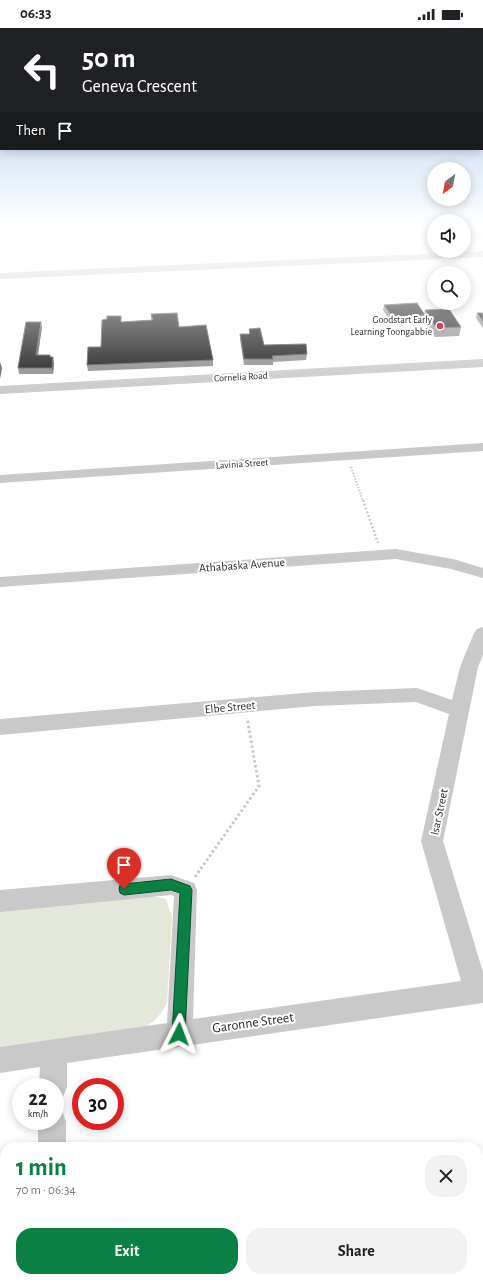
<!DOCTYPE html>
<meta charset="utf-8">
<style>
:root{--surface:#fff;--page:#f2f2f2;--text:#202124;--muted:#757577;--accent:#0b8043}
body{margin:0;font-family:"Alegreya Sans",sans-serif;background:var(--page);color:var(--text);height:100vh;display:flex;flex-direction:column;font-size:15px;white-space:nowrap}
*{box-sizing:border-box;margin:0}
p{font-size:13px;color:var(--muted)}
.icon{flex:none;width:22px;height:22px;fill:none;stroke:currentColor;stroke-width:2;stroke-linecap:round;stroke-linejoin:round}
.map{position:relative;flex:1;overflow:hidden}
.side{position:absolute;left:0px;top:1114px;width:483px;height:140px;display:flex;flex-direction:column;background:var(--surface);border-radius:16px 16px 0 0;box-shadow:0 2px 10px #0003}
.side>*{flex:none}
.top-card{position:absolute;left:0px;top:0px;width:483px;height:122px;box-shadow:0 2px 10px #0003;background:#202124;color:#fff;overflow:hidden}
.needle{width:26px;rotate:212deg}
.controls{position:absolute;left:427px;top:134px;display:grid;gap:8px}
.controls a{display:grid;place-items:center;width:44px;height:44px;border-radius:50%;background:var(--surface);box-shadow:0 2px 10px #0003;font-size:20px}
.speed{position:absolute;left:12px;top:1050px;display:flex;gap:8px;font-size:20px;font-weight:700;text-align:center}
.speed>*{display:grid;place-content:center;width:52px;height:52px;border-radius:50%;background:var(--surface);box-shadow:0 2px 10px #0003;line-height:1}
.speed small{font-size:10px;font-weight:400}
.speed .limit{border:6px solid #d22;background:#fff;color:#111}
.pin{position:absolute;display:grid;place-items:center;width:34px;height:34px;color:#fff;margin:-41px -17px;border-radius:50% 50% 50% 0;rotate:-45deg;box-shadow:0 0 4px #0007}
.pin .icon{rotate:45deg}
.me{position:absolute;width:44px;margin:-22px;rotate:3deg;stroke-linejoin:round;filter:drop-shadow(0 0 3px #0008)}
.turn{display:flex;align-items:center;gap:14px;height:84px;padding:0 16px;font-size:18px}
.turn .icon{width:52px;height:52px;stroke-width:2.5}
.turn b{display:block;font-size:28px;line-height:34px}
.then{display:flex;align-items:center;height:38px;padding:0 16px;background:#0003;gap:8px;font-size:15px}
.round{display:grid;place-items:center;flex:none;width:42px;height:42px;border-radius:16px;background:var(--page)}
.headline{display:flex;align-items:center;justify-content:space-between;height:68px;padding:0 16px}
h1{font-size:24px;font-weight:700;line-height:30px;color:var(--accent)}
.action{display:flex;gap:8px;margin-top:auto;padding:8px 16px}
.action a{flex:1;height:46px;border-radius:16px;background:var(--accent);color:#fff;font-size:16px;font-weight:700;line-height:46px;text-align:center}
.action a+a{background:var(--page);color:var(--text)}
.status{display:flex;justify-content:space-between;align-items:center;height:28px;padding:0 20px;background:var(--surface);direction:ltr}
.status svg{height:11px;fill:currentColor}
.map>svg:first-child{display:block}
.green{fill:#e3e8da}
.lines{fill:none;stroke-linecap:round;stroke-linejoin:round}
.stream{stroke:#c8dde6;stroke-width:2.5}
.path-far3{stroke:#c9c9c9;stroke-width:1.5;stroke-dasharray:1 1;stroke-linecap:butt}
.path-far2{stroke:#c9c9c9;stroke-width:2;stroke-dasharray:1.5 1.5;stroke-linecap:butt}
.path-far1{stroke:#c9c9c9;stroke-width:2.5;stroke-dasharray:2 2;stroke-linecap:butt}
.path{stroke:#c9c9c9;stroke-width:3;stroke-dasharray:2.5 2.5;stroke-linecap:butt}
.minor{fill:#c9c9c9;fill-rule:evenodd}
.wall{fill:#898989}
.shaded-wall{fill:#5a5a5a}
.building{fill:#131313;stroke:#5a5a5a}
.route{fill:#0b8043;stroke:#07532c}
.poi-dot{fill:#d23f57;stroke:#fff;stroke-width:1.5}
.labels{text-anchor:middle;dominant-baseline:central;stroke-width:4;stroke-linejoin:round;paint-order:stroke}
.far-poi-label{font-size:10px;fill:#2c2c2c;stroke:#fff;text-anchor:end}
.far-street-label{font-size:10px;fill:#2c2c2c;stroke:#fff}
.street-label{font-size:12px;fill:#2c2c2c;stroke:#fff}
.near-street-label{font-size:14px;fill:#2c2c2c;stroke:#fff}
</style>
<div class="status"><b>06:33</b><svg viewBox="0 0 49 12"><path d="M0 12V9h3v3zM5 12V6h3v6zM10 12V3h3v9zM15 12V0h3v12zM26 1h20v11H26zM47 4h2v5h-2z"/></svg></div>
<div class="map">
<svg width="483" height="1254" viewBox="0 0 483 1254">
<rect width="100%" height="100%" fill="#fff"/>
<path class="green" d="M0 197H302L166 203 84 202 0 206Z
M464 197H483V212L464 201Z
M152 868 166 871 172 889 167 975C163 985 155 992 146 999L0 1019V883Z"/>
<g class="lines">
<path class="stream" d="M29 197 144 200 267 197"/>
<path class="path-far3" d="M72 197H187"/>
<path class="path-far2" d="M351 439 363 473"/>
<path class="path-far1" d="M363 472 378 515"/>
<path class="path" d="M195 849 259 758 247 690"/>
<path class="minor" d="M483 223V229L0 251V245Z
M483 331V339L0 366V358Z
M483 415V423L0 455V447Z
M396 521 453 531 483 540V550L451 541 396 531 0 559V549Z
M483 599V627L478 639 443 813 483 944V975L67 1035V1059L63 1069 55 1072V1059H39L40 1039 0 1045V1019L167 995 174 868 171 867 0 884V862L171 847 194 855 197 862 193 991 461 953 421 813 449 686 416 674 315 678 0 707V691L315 664 417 660 452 672 460 639 474 605 477 601Z
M55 1080 62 1083 66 1093V1119H38V1093H55Z
M33 1249H65V1254H33Z"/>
</g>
<path class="wall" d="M384 277 424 287 425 282 461 299 459 308 435 309 424 290V293L391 294 383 282Z
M477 285H483V300L476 290Z
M151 286 179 299 213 332V338L88 343 87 337 101 319 122 294 151 292Z
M42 299 38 327 51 329 54 335 53 346H19L18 340Z
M249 301 264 317 307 326 306 332 273 334V337H244L240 312V306H249Z"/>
<path class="shaded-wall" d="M41 294 42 299 37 333 36 327Z
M53 329 54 335 53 346 52 340Z
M0 334 2 340 0 351Z"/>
<path class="building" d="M417 275 425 287 392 289 384 277Z
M449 281 461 299 436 300 425 282Z
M177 285 179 299 206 297 213 332 87 337 88 319H101L102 292 107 291V288H121V294L153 292 151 286Z
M477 285H483V293Z
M26 294H41L36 327H50V329H53L52 340H18Z
M260 300 264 317 306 316 307 326 272 328 273 331H244L240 306H250L249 301Z"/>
<linearGradient id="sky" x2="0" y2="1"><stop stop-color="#9bc4e7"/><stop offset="0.53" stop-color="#fff"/><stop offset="1" stop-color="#fff" stop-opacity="0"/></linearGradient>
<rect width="483" height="372" fill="url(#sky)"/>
<path class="route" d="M171 851 190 858 192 862 185 1006 183 1010 179 1012 174 1010 172 1006 180 865 171 862 124 867 120 865 119 861 120 857 124 856Z"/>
<circle class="poi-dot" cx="440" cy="298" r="4"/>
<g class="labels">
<g class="far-poi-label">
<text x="432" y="292">Goodstart Early<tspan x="432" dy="12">Learning Toongabbie</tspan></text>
</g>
<g class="far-street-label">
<text transform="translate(241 349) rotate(-3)">Cornelia Road</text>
<text transform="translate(242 436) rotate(-4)">Lavinia Street</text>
</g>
<g class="street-label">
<text transform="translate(242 537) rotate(-4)">Athabaska Avenue</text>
<text transform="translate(230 679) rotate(-5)">Elbe Street</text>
<text transform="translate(439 784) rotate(-78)">Isar Street</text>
</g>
<g class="near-street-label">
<text transform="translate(253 995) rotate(-8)">Garonne Street</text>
</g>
</g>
</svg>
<div class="controls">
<a><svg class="needle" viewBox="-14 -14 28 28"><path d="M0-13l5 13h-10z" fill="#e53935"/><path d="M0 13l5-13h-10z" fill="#757577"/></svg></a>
<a><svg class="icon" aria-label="sound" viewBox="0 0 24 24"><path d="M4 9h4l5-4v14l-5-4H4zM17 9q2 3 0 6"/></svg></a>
<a><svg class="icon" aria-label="search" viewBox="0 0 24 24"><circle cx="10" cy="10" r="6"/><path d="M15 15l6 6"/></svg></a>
</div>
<div class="speed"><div>22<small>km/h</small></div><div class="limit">30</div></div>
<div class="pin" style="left:124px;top:861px;background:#d93025"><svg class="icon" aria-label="arrive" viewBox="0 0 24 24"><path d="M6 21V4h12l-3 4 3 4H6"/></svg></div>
<svg class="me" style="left:179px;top:1006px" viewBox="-20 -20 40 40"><path d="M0-17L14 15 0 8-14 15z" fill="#0b8043" stroke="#fff" stroke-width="4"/></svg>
<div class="top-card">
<div class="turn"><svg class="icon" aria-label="left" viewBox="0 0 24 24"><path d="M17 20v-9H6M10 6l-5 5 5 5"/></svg><div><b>50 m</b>Geneva Crescent</div></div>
<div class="then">Then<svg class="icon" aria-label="arrive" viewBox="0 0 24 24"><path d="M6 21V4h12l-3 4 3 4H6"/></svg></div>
</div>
<section class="side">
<div class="headline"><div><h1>1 min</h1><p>70 m · 06:34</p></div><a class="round"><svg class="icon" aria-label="close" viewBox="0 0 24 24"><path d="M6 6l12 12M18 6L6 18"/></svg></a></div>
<div class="action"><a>Exit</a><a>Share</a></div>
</section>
</div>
